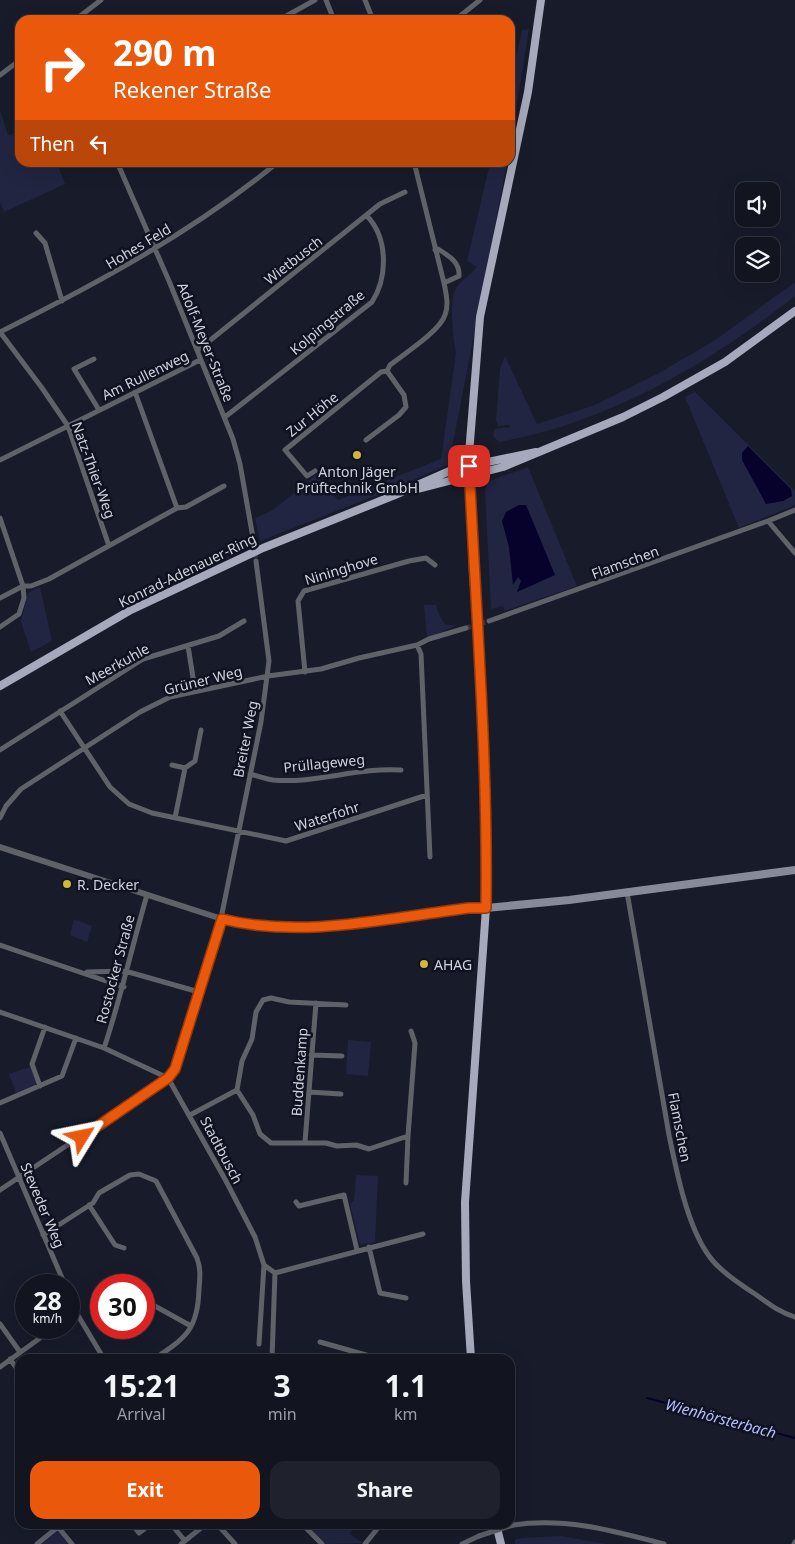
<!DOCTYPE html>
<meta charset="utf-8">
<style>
:root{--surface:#121420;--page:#1f212d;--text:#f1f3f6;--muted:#9c9ea5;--line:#31333e;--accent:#ea580c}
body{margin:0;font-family:"Noto Sans",sans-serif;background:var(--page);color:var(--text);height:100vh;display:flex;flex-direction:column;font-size:19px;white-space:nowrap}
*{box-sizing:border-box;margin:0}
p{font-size:16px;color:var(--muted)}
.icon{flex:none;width:28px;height:28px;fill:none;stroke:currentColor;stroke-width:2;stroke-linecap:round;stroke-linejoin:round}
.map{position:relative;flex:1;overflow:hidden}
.drawer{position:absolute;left:15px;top:1354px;width:500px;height:175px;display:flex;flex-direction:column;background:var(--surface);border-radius:15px;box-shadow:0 5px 20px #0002,0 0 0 1px var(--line)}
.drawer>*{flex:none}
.guide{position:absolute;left:15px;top:15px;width:500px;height:152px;border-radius:15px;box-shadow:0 5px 20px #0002,0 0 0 1px var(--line);background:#ea580c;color:#fff;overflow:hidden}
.fabs{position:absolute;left:735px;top:182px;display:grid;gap:10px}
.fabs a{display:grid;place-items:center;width:45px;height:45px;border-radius:10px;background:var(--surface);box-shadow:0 5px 20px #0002,0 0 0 1px var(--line);font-size:25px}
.speed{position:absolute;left:15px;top:1274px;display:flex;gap:10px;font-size:25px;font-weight:700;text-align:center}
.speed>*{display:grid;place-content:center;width:65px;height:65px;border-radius:50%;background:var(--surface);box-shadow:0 5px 20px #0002,0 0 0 1px var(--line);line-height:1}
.speed small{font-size:12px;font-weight:400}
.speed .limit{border:8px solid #d22;background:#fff;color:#111}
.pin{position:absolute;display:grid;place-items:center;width:42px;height:42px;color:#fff;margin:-21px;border-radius:10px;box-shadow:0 2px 8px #0006}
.me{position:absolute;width:55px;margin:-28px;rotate:55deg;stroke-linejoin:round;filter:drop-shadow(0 0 4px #0008)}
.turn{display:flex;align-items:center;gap:18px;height:105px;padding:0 15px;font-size:22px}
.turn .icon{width:65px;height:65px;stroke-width:2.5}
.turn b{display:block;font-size:35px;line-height:42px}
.then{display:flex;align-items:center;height:48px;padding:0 15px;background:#0003;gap:10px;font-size:19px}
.eta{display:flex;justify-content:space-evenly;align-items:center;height:85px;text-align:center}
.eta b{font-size:30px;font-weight:700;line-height:35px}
.action{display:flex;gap:10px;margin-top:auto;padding:10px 15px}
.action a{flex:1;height:58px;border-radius:15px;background:var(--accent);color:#fff;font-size:20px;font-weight:700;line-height:58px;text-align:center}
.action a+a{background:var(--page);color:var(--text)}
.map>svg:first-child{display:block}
.green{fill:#212541}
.water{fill:#06022c}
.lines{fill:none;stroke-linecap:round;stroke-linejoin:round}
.stream{stroke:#06022c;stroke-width:2}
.minor-tunnel{stroke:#343645;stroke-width:5;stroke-dasharray:5 2.5;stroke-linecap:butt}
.minor{stroke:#60626a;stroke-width:5}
.tertiary{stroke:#60626a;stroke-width:6}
.secondary{stroke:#878a98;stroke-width:8}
.primary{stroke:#a6a9bb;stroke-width:8}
.minor-bridge{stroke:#60626a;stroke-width:5}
.route-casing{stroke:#983908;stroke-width:12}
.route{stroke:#ea580c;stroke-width:9}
.poi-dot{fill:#d2b736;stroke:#0f1220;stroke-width:2}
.labels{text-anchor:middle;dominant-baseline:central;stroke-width:5;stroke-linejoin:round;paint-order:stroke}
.street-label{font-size:14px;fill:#d0d2dc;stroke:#0f1220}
.poi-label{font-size:14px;fill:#d0d2dc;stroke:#0f1220;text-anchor:start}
.water-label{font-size:15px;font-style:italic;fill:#b5bffe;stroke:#0f1220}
</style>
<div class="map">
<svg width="795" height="1544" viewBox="0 0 795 1544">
<rect width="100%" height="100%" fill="#181b2a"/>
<path class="green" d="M529 29 510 147V81L522 30Z
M0 110 8 135 20 132V162L57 163 65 184 4 212 0 202Z
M490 163H507L449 464 395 488 260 541 255 518 273 510 317 474 338 500 441 459 456 353C453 339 449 303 455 290 459 282 471 274 477 267L467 261Z
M795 282V296C709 364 608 423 499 442L493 436 495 429 510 427 509 425 498 426 496 420 500 369 505 356 537 424 595 405 657 374 714 341Z
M695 392 795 491V505L739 528 685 397Z
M528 467 577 586 504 611 503 606 491 609 485 491 487 482Z
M40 587 52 641 31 652 21 622 28 593Z
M424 605H436L440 617 446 625H457L427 638Z
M74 919 92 926 87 942 70 935Z
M348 1040 371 1042 368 1076 346 1074Z
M30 1067 37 1084 16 1093 9 1074Z
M356 1175 378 1176 375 1242 360 1245 350 1204 354 1200Z
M305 1524H355L350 1534 363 1543 325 1544Z
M59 1530 68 1544H42Z
M561 1536 606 1544H515V1540L521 1538Z"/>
<path class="water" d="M748 446 791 489 792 496 783 501 766 504 742 460V453Z
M519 505H526L555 575 517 592 521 581 518 577 513 585 509 547 502 521 506 512Z"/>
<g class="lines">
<path class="stream" d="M647 1398 795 1438"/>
<path class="minor-tunnel" d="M253 538 256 561
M466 628 489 621"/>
<path class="minor" d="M326 0 334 20
M365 0 373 20
M75 20 101 0
M279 20 315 0
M455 20 480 0
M0 75 20 60
M117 162 169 281 233 439 240 464 253 538
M36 233 45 243 62 301
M435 250 438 249C449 256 460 262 459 276L444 283
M0 332C98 283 193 232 278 162
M0 332 42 388 68 426 109 546
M198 350 380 204 405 192
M94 359 74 369 99 410
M135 392 177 508
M225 417 372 302C388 277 388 238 367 216
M366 440 399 415 406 407 404 395 387 371
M0 460 200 360
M315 471 307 476 285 450 381 372 387 371 390 365C404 354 440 331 445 315 449 305 446 293 444 283L414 162
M795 510 768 521 795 553
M0 518 23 586 24 598 19 614 0 627
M0 598 23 586H31L49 579 177 508 186 507 224 486
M489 621 768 521
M417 645 421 654 430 857
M188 646 195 690
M305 672 298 601 304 591 409 561 426 558 435 565
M60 711 110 787 129 804 152 813 286 841 427 795
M0 750 143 659 219 636 244 621
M172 765 185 768
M250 774C258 776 265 779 273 780 315 784 358 767 401 770
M0 818 6 806 21 789 140 712 170 697 268 676 321 669 359 658 417 645 429 639 466 628
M175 818 185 768 195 761 201 730
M627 892 669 1135C677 1173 688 1232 713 1261 724 1274 741 1285 755 1294 768 1303 780 1313 795 1317
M0 945 124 987
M87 972 125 971 199 992
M0 1012 104 1048 168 1078 226 1181 255 1237 264 1265 275 1273
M104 1048C121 998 132 946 147 895
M311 1055 342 1056
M40 1086 32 1064 45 1027
M237 1090 242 1061 252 1039 256 1012 263 1000 271 998 289 1002 346 1005
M309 1092 341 1094
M0 1103 62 1076 76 1038
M190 1115 237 1090 253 1115 260 1134 271 1143H326L337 1146 356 1145 369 1149 408 1136 415 1043 411 1031
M0 1133 65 1285
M305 1142 316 1003
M406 1183 408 1136
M0 1190 168 1078 175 1069 217 938 261 722 269 661 256 561
M296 1202 299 1206 344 1195 357 1250
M89 1205 115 1245 124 1248
M43 1235 93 1203 99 1193 130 1175 139 1174 156 1181 197 1258C201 1269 200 1278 199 1289 198 1329 186 1338 154 1359
M369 1247 380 1293 406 1298
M275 1273 423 1234
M69 1295 76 1312 104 1359
M144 1295 153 1305 191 1326
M0 1324 20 1352
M320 1342 380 1359
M259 1344 264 1265
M10 1359 20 1373
M272 1359 275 1273
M0 1367 54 1328
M132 1524 139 1533 151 1524
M171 1524 185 1541
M217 1524 235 1544
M302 1524 322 1544
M513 1525C565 1517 614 1531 664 1544
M37 1544 58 1527 72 1544
M181 1544 206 1524
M365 1544 381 1524
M462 1544 479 1536
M794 1544 795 1542"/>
<path class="tertiary" d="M0 847 222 919C302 939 388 919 469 908H486"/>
<path class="secondary" d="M486 908 569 900 795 870"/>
<path class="primary" d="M418 489 503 467 623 417 663 397 725 362 795 311
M0 686 129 611 263 548 395 495 454 469 536 452
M471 1359 466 1281 465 1202 486 908 487 813 483 709 473 574 469 454 480 317 528 92 541 0
M496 1524 501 1544"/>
<path class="minor-bridge" d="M479 1536 513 1525"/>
</g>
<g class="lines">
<g class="route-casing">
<path id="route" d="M82 1137 168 1078 175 1069 222 919C302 939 388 918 469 908H486C488 760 476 613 469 466"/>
</g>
<use href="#route" class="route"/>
</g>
<g class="poi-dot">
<circle cx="357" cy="455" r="5"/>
<circle cx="67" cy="884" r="5"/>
<circle cx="424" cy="964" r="5"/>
</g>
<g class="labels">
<g class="street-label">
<text transform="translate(138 246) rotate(-31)">Hohes Feld</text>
<text transform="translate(293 260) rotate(-38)">Wietbusch</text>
<text transform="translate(327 322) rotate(-40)">Kolpingstraße</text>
<text transform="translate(206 342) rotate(68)">Adolf-Meyer-Straße</text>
<text transform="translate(145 375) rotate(-26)">Am Rullenweg</text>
<text transform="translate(312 414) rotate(-39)">Zur Höhe</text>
<text transform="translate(94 470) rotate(70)">Natz-Thier-Weg</text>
<text transform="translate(625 562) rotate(-20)">Flamschen</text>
<text transform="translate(341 569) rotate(-17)">Nininghove</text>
<text transform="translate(187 570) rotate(-26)">Konrad-Adenauer-Ring</text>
<text transform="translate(117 664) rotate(-29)">Meerkuhle</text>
<text transform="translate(203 680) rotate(-14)">Grüner Weg</text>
<text transform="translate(245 739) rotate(-79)">Breiter Weg</text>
<text transform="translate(324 763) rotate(-6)">Prüllageweg</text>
<text transform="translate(327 816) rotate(-18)">Waterfohr</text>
<text transform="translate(115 969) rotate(-75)">Rostocker Straße</text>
<text transform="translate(299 1072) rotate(-86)">Buddenkamp</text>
<text transform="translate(680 1127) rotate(79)">Flamschen</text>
<text transform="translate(222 1150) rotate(62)">Stadtbusch</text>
<text transform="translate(43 1205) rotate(67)">Steveder Weg</text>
</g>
<g class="poi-label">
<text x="357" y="471" text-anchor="middle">Anton Jäger<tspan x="357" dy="16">Prüftechnik GmbH</tspan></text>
<text x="77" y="884">R. Decker</text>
<text x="434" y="964">AHAG</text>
</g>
<g class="water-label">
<text transform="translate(721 1418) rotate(15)">Wienhörsterbach</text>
</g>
</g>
</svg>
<div class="fabs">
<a><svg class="icon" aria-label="sound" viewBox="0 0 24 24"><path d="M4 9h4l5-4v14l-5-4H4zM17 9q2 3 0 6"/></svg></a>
<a><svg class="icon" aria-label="layers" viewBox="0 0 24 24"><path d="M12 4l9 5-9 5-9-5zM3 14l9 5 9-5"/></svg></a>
</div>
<div class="speed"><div>28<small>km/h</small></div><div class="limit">30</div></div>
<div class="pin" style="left:469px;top:466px;background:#d93025"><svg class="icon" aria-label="arrive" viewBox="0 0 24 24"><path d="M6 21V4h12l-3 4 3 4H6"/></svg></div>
<svg class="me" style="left:82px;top:1137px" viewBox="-20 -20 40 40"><path d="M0-17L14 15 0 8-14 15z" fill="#ea580c" stroke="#fff" stroke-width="4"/></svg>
<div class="guide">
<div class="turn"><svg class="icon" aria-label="right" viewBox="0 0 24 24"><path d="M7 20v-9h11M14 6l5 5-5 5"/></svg><div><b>290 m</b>Rekener Straße</div></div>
<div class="then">Then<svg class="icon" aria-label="left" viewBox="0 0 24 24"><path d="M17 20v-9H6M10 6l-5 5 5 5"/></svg></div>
</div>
<section class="drawer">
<div class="eta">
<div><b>15:21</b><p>Arrival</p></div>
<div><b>3</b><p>min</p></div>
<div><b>1.1</b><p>km</p></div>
</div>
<div class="action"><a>Exit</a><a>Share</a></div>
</section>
</div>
